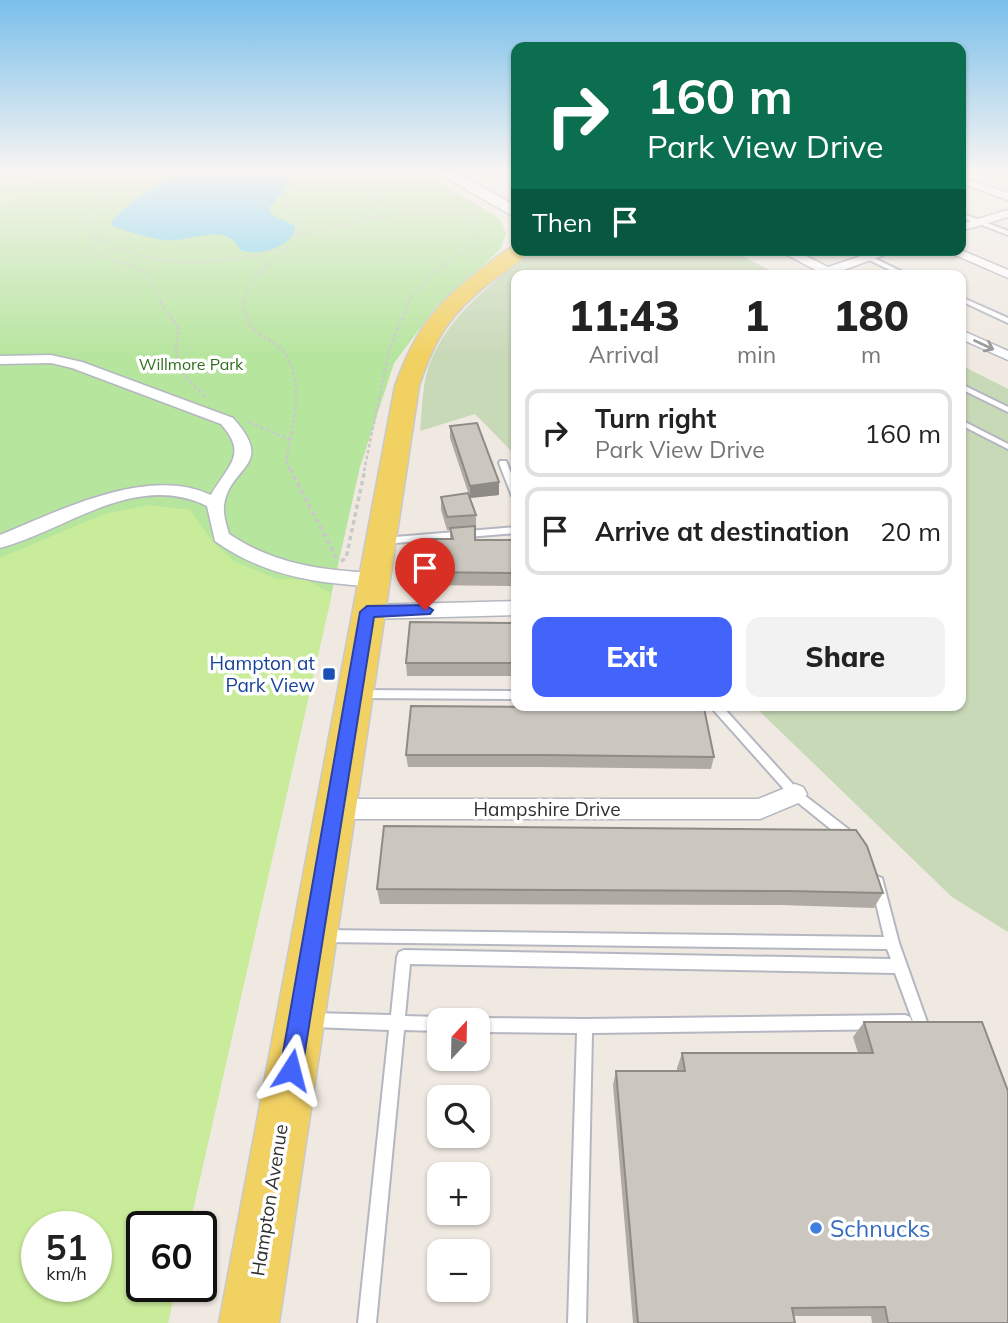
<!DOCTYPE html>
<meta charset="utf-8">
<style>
:root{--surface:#fff;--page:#f2f2f2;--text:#222;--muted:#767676;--line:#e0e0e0;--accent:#4264fb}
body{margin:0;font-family:Mulish,sans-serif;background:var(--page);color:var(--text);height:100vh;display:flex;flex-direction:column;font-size:26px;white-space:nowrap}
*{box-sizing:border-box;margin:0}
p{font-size:23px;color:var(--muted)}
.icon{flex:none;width:38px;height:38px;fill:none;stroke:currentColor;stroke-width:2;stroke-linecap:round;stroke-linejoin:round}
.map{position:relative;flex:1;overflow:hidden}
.panel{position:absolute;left:511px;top:270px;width:455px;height:441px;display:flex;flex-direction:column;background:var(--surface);border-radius:14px;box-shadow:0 2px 5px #0004}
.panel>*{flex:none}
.banner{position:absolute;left:511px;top:42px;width:455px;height:214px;border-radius:14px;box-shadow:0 2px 5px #0004;background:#0b6e4f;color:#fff;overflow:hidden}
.needle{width:46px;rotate:22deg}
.tools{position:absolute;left:427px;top:1008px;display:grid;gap:14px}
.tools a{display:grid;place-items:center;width:63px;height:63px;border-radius:14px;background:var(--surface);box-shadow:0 2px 5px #0004;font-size:35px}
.speed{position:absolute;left:21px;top:1211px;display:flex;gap:14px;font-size:35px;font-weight:700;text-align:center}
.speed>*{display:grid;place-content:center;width:91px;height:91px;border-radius:50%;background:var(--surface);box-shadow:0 2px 5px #0004;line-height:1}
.speed small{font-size:18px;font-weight:400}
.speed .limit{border:4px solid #111;border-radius:10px;background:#fff;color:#111}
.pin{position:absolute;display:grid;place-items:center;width:60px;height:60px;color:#fff;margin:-72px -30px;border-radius:50% 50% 50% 0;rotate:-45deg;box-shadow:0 0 7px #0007}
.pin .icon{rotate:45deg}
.me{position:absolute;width:77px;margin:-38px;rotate:9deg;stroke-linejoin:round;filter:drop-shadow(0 0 5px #0008)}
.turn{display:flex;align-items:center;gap:24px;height:147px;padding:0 21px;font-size:32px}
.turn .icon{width:91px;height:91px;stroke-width:2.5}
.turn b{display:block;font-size:49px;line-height:60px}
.then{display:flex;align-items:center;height:66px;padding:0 21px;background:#0003;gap:14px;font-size:26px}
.eta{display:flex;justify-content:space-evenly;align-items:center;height:119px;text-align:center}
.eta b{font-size:42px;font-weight:800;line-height:49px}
.action{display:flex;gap:14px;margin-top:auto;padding:14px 21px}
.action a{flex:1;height:80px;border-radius:14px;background:var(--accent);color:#fff;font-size:28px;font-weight:800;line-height:80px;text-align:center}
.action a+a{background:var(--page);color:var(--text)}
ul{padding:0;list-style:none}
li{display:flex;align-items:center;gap:21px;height:88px;margin:0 14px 10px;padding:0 7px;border:4px solid var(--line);border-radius:14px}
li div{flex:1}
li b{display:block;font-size:26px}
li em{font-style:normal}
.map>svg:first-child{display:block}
.green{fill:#b6e59e;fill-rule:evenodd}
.cemetery{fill:#c8d9b8}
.pitch{fill:#c9ec9a;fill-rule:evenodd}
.water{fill:#75cff0}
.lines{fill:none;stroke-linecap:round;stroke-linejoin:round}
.service-casing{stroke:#b4b7c1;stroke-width:4}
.minor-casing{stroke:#b4b7c1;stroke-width:3}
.secondary-casing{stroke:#b4b7c1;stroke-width:3}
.primary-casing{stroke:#c9c9c9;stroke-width:3}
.path-far2{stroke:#c9c9c9;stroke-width:2;stroke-dasharray:2.5 2;stroke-linecap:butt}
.path-far1{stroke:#c9c9c9;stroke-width:2.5;stroke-dasharray:3.5 2.5;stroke-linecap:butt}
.path{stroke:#c9c9c9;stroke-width:3.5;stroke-dasharray:4.5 3.5;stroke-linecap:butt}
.service{fill:#fff;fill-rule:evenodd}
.minor{fill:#fff;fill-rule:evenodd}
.secondary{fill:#fff;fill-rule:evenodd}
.primary{fill:#f2d163;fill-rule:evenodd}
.wall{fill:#afaba4}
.shaded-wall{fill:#8e8b86}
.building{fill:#cbc7bf;stroke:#8e8b86;stroke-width:2}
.oneway{stroke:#969696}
.route{fill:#4264fb;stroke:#2b41a3;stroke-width:2}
.transit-dot{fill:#1a4fb4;stroke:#fff;stroke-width:2.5}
.shop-dot{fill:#3f7fe0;stroke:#fff;stroke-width:2.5}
.labels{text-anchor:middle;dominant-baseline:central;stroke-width:7;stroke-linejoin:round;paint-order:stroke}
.far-park-label{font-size:16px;fill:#2c6e1b;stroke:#fff}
.transit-label{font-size:19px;fill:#164399;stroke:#fff;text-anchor:end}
.street-label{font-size:19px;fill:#2e2e2e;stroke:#fff}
.near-shop-label{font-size:23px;fill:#366cbe;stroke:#fff;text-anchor:start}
</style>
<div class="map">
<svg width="1008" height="1323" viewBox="0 0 1008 1323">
<rect width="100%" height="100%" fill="#efe9e1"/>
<path class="green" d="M0 172H423L497 217 502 223 506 234 500 250 437 306 394 363 360 467 189 1227H142V1286H176L168 1323H0ZM37 1227H96V1286H37Z"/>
<path class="cemetery" d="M536 250H730L779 275H516V456L475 414 420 431C422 413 422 393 426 376 441 319 492 283 536 250Z
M961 365 1008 389V932L952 897 753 705H961Z"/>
<path class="pitch" d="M0 172H48L17 200 0 202Z
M150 505 190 510 213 542 234 561 276 579 307 580 332 594 189 1227H142V1286H176L168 1323H0V558L104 514ZM37 1227H96V1286H37Z"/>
<path class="water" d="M179 172H290V184L269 208 271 214 295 226C294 248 258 256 240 250 228 220 188 243 165 240 147 238 130 232 112 226V221C131 200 155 185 179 172Z"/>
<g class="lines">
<g class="service-casing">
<path id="service" d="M961 213 1008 231V235L961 217Z
M849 250H857L909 275H900Z
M961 297 1008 318V323L961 301Z
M961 384 1008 407V412L961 389Z
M961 420 1008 444V449L961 425Z
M500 461H506L507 463 516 486V499L512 496 499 463Z
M516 527V533L383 544 378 541 383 538Z
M360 690 516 691V699L360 698 356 697 355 694 356 691Z
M709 705H721L799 791 856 835 858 839 856 843 852 844 848 843 791 797Z
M877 876 882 878 883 882 899 943 927 1022 925 1027 920 1029 915 1027 895 973 410 964 405 1016 439 1017 445 1020H439V1031L404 1030 376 1323H358L389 1030 313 1027 308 1025 306 1020 308 1015 313 1013 391 1015 397 957 399 952 404 950 891 959 887 949 323 942 318 940 316 936 318 932 323 930 884 937 871 882 872 878Z
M905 1015 910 1017 912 1022 910 1027 905 1029 592 1033 586 1323H568L577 1033 478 1032V1020H473L478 1018 585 1019Z"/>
</g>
<g class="minor-casing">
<path id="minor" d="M961 177 1008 193V200L961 183Z
M1008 210V217L961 231V224Z
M778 250H794L828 267 879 250H898L838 272 841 275H825Z
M944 250H961L1008 270V278Z
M961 330 1008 351V360L961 339Z
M51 355 82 362 233 418C277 467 229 465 224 506 223 516 227 526 229 534 274 564 320 570 373 573L380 575 383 579 380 583C368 587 354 585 342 584 295 580 253 568 215 541L207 506C135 471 67 530 0 548V535C59 511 148 465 211 495 227 466 249 455 221 424L72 368 51 363 0 364V356Z
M516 601V615L367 619 360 617 357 612 360 607 367 605Z
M795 784 803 787 807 794 803 801 760 819H334L325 816 322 809 325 802 334 799H758Z"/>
</g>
<g class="secondary-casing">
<path id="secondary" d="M436 172H455L516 206V218Z"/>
</g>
<g class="primary-casing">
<path id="primary" d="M516 245V250H530C519 264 501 274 488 284 449 315 434 340 419 386L279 1323H219L395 386C415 331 434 305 480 270 492 261 504 250 516 245Z"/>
</g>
<path class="path-far2" d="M109 172 112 182C92 206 89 223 96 253L150 274 161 303
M360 219 393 188 432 177
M91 234C161 273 206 266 281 249
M296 235 383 216 484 212
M244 303C247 270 288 257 299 228L285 205 296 172
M408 303C415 292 423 282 433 274 460 252 491 241 468 202"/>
<path class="path-far1" d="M160 301 178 327 176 351 179 367 189 381 206 397
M244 301C244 340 277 335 288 359 304 390 292 428 286 461L291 471
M249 422 290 440
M364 471 389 351 409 301"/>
<path class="path" d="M290 469 338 561
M341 561 346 558 365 469"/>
<use href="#service" class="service"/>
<use href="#minor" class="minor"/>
<use href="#secondary" class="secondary"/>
<use href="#primary" class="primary"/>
</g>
<path class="wall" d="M450 426 499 495 470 498 450 438Z
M441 497 476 515V540H516V586L419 585 418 572 450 539V530H447L441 510Z
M516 623V676H407L406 663Z
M411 706 714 757 711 769 540 767H408L406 755Z
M384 826 883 893 874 908 780 905 380 904 377 889Z
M864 1022 1008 1323H872L871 1316H793L795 1323H633L613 1085 616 1071H677V1068L682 1053H858L853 1037Z"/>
<path class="shaded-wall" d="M499 482V495L470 498V486Z"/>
<path class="building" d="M477 423 499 482 470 486 450 426Z
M468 493 476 515 447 517 441 497Z
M475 526V540H516V573L418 572 422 539H453L450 528Z
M410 622 516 623V663H406Z
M411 706 704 708 714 757 541 755H406Z
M384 826 856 830 867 846 883 893 787 891 377 889Z
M864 1022H982L1008 1091V1323H888L885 1307 792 1308 795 1323H638L616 1071H685L682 1053H873Z"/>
<defs><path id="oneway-shaft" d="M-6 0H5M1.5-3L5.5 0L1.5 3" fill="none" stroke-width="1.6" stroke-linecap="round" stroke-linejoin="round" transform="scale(1.75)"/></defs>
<use class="oneway" href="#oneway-shaft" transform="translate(984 345) rotate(25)"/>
<linearGradient id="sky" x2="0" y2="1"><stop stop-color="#7abfeb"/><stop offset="0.48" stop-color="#f8f5f2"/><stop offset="1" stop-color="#f8f5f2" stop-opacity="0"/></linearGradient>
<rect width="1008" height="357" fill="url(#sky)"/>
<path class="route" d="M425 605 433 610 430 614 374 617 302 1070 299 1078 291 1081 283 1078 280 1070 360 612 367 606Z"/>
<rect class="transit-dot" x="322" y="667" width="14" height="14" rx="3.5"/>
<circle class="shop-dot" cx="816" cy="1228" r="7"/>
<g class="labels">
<g class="far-park-label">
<text x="191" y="364">Willmore Park</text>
</g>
<g class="transit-label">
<text x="315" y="663">Hampton at<tspan x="315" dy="22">Park View</tspan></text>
</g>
<g class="street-label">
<text x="547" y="809">Hampshire Drive</text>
<text transform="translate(269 1200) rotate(-81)">Hampton Avenue</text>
</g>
<g class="near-shop-label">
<text x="830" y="1228">Schnucks</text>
</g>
</g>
</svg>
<div class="tools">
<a><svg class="needle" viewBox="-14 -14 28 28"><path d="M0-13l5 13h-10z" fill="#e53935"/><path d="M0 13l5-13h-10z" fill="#767676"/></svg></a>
<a><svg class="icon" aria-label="search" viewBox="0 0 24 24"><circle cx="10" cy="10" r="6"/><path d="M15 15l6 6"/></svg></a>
<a>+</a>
<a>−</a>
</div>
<div class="speed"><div>51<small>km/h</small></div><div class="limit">60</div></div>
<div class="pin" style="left:425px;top:610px;background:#d93025"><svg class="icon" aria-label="arrive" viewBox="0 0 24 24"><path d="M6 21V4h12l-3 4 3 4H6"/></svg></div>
<svg class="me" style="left:291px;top:1070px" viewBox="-20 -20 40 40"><path d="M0-17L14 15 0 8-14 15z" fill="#4264fb" stroke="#fff" stroke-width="4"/></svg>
<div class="banner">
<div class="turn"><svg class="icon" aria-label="right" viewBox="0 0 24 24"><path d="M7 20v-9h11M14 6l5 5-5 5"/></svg><div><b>160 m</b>Park View Drive</div></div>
<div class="then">Then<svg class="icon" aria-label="arrive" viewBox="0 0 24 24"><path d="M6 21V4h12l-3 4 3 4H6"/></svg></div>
</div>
<section class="panel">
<div class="eta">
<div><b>11:43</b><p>Arrival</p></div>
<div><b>1</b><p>min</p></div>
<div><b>180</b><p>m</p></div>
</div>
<ul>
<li><svg class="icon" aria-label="right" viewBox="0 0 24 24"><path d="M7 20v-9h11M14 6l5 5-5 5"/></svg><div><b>Turn right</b><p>Park View Drive</p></div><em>160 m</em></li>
<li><svg class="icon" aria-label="arrive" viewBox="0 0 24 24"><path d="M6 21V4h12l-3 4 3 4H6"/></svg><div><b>Arrive at destination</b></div><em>20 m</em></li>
</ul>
<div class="action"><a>Exit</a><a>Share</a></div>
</section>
</div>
